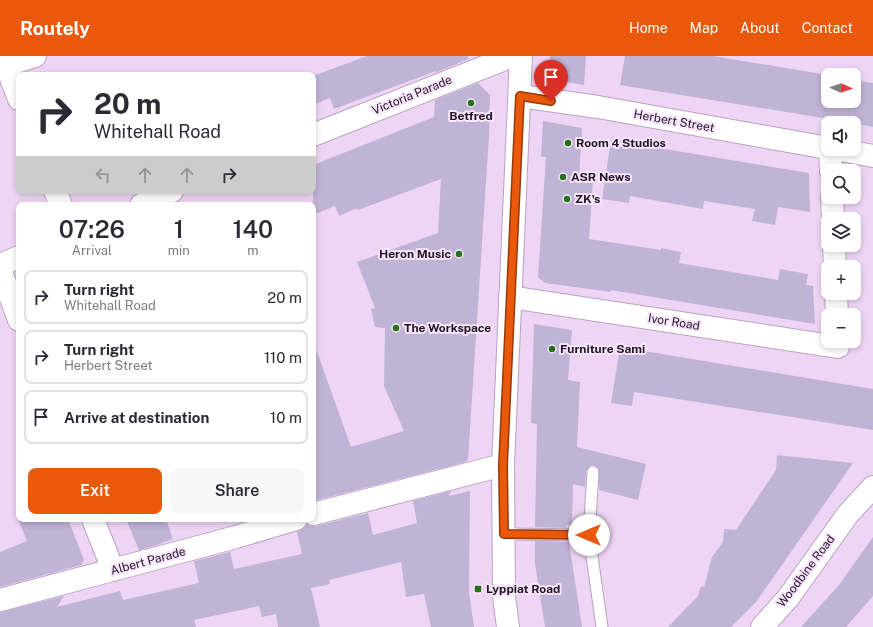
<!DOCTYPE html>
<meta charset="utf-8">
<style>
:root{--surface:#fff;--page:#f7f7f7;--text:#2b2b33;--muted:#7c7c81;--line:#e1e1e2;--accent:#ea580c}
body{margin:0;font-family:"Public Sans",sans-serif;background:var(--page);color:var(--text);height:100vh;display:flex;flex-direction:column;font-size:15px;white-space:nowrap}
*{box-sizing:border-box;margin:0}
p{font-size:13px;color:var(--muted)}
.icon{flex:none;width:22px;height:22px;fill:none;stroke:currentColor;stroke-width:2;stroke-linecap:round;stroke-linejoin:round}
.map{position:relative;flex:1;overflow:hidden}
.sheet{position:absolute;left:16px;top:146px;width:300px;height:320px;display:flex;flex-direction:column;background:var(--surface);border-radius:8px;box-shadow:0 2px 6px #0003}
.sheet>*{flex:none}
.top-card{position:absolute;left:16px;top:16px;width:300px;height:122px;border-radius:8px;box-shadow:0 2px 6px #0003;background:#fff;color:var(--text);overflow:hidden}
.needle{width:26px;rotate:92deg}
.tools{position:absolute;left:821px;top:12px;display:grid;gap:8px}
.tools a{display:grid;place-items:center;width:40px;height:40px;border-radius:8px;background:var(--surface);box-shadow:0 2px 6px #0003;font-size:20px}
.pin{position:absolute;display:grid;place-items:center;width:34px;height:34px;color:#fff;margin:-41px -17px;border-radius:50% 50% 50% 0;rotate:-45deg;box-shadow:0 0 4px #0007}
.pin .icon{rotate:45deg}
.me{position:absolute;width:44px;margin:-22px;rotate:270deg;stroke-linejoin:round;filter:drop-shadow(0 0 3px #0008)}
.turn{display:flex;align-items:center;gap:14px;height:84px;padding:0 12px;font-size:18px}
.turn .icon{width:52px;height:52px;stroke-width:2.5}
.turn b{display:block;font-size:28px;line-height:34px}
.lanes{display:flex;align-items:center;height:38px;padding:0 12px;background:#0003;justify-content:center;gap:20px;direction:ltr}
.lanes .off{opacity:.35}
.eta{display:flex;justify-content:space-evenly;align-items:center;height:68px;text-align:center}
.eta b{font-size:24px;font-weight:600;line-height:28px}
.cta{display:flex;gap:8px;margin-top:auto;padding:8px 12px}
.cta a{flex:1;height:46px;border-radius:8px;background:var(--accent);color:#fff;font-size:16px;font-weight:600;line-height:46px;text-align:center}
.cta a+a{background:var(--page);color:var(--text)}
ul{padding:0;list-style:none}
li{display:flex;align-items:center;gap:12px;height:54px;margin:0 8px 6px;padding:0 4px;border:2px solid var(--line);border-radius:8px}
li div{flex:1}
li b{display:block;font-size:15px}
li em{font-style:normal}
header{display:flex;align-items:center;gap:24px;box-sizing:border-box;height:56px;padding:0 20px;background:var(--accent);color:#fff}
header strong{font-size:19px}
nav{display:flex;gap:22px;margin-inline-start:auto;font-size:14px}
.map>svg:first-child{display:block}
.building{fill:#bfb3d6}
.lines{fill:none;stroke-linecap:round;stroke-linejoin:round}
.service-casing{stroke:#bba2c0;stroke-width:13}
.minor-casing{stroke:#bba2c0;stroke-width:24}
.secondary-casing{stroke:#bba2c0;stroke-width:24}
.service{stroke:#fff;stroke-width:11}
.minor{stroke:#fff;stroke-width:22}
.secondary{stroke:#fff;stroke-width:22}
.route-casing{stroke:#983908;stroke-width:10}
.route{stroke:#ea580c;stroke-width:7}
.poi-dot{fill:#277217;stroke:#f9e4fe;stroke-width:1.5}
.labels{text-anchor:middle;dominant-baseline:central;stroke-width:4;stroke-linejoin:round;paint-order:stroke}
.street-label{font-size:12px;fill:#1f1621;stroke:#f9e4fe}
.poi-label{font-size:12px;font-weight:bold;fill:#1f1621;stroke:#f9e4fe;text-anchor:start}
</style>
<header>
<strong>Routely</strong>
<nav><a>Home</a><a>Map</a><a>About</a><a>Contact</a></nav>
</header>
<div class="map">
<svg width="873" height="571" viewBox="0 0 873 571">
<rect width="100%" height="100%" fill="#efd5f5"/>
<path class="building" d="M367 0H468V3L435 17 436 15 334 53 330 42 313 49V20Z
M550 0H586L584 29 549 23Z
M625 0H713L828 19V45H854V24L873 27V71L854 67 620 29Z
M478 27 490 39 489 80 468 403 466 406 313 445V294L316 293 351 391 404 375 384 330 385 272 375 271 371 253 375 252 357 206 438 177 441 123 358 154 357 152 339 160 335 150 313 159V109L434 61 435 44Z
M543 65 582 72 579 122 593 124 589 183 661 194V192L681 196 679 207 778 224 780 213 808 218 806 229 813 230 815 268 611 234V236L545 227 538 221 546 101H541Z
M611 84 809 117 810 156 778 151 775 169 752 165 755 153 704 145 703 153 630 140 629 147 602 143Z
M534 268 572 274 568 324 580 326 577 391 646 408 638 444 599 434V413L594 409 590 410 586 415 585 431 573 428 572 469H566V472L535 471 537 368 531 367Z
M620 291 873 333V374L634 336 632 350 611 347Z
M777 399 853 407 756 546 731 571H668L698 540 701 530 704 531 712 501 723 486 724 473 736 474 776 414Z
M451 435 449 440 470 435 469 536 474 571H431L424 538 406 541 401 506 329 524 330 528 311 532 320 571H278L276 558 262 561 259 550 194 564 196 571H0V556L64 540 57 551 120 535 123 544 199 527 194 505 230 496 234 513 302 498 297 476 305 472 307 468 310 470H316L368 457 373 479 417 467 413 445Z
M18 463H68L84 504 81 509 0 531V496L27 485Z
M126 463H166L173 483 157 489 139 494Z
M873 481V540L846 571H801L839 529Z
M535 485 569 486 582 571H545L535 508Z"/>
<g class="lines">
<g class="service-casing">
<path id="service" d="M593 416 589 479 602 571
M504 478 589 479"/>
</g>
<g class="minor-casing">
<path id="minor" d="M520 40 598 51 828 92
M19 43 6 9 35 0
M313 79 512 0
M830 93 831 115
M836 93 873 100
M55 135 61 149
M832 141 833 163
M141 149 172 135
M834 189 835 211
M0 209 19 201
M0 213 19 264
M836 237 837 259
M510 241 838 291V285
M313 458 503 409
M93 463 113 514
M0 544 236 481 296 463
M762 571 788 542 848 458 873 431"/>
</g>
<g class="secondary-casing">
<path id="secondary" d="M508 571 504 540 503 409 521 0"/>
</g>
<use href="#service" class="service"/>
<use href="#minor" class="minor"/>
<use href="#secondary" class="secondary"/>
</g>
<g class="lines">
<g class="route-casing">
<path id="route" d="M551 45 520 40 503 409 504 478 589 479"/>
</g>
<use href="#route" class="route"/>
</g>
<g class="poi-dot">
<circle cx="471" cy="47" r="4"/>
<circle cx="568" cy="87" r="4"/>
<circle cx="563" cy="121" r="4"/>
<circle cx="567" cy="143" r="4"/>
<circle cx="459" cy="198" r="4"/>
<circle cx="396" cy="272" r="4"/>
<circle cx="552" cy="293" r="4"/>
<rect x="474" y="529" width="8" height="8" rx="2"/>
</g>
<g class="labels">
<g class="street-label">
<text transform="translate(412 39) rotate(-22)">Victoria Parade</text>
<text transform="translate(674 65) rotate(10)">Herbert Street</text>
<text transform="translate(674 266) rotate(9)">Ivor Road</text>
<text transform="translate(148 505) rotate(-15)">Albert Parade</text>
<text transform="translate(806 515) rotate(-53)">Woodbine Road</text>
</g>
<g class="poi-label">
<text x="471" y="60" text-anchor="middle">Betfred</text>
<text x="576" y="87">Room 4 Studios</text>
<text x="571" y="121">ASR News</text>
<text x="575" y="143">ZK's</text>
<text x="451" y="198" text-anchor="end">Heron Music</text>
<text x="404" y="272">The Workspace</text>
<text x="560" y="293">Furniture Sami</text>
<text x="486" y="533">Lyppiat Road</text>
</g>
</g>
</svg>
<div class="tools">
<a><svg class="needle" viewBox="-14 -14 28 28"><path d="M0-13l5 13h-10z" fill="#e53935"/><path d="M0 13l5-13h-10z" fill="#7c7c81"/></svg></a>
<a><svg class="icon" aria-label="sound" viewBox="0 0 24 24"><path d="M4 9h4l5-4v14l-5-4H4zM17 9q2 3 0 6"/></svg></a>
<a><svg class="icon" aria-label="search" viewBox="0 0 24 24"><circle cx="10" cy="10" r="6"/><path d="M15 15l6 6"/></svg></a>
<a><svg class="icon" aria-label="layers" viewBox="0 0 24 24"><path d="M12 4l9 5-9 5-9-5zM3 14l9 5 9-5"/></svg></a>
<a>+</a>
<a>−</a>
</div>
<div class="pin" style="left:551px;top:45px;background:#d93025"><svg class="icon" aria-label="arrive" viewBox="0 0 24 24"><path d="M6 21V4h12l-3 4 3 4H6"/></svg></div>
<svg class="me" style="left:589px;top:479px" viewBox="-20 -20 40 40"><circle r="19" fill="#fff"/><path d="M0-13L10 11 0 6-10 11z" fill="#ea580c"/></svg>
<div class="top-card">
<div class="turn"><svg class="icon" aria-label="right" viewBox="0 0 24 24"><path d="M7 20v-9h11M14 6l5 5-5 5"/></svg><div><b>20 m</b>Whitehall Road</div></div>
<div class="lanes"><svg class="icon off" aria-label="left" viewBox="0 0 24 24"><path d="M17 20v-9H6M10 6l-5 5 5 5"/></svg><svg class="icon off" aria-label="ahead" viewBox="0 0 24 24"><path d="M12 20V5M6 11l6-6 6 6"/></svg><svg class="icon off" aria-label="ahead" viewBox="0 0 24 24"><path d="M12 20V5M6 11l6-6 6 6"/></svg><svg class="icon" aria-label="right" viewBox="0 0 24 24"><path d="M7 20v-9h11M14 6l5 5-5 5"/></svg></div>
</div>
<section class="sheet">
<div class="eta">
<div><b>07:26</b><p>Arrival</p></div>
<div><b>1</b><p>min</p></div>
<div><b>140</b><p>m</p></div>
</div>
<ul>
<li><svg class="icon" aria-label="right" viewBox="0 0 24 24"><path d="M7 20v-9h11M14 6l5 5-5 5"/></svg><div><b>Turn right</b><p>Whitehall Road</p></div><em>20 m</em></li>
<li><svg class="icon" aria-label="right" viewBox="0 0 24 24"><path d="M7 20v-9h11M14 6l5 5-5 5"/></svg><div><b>Turn right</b><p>Herbert Street</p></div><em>110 m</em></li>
<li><svg class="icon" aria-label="arrive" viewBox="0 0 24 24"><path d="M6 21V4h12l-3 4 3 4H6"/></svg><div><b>Arrive at destination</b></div><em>10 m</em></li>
</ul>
<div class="cta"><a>Exit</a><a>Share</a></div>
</section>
</div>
